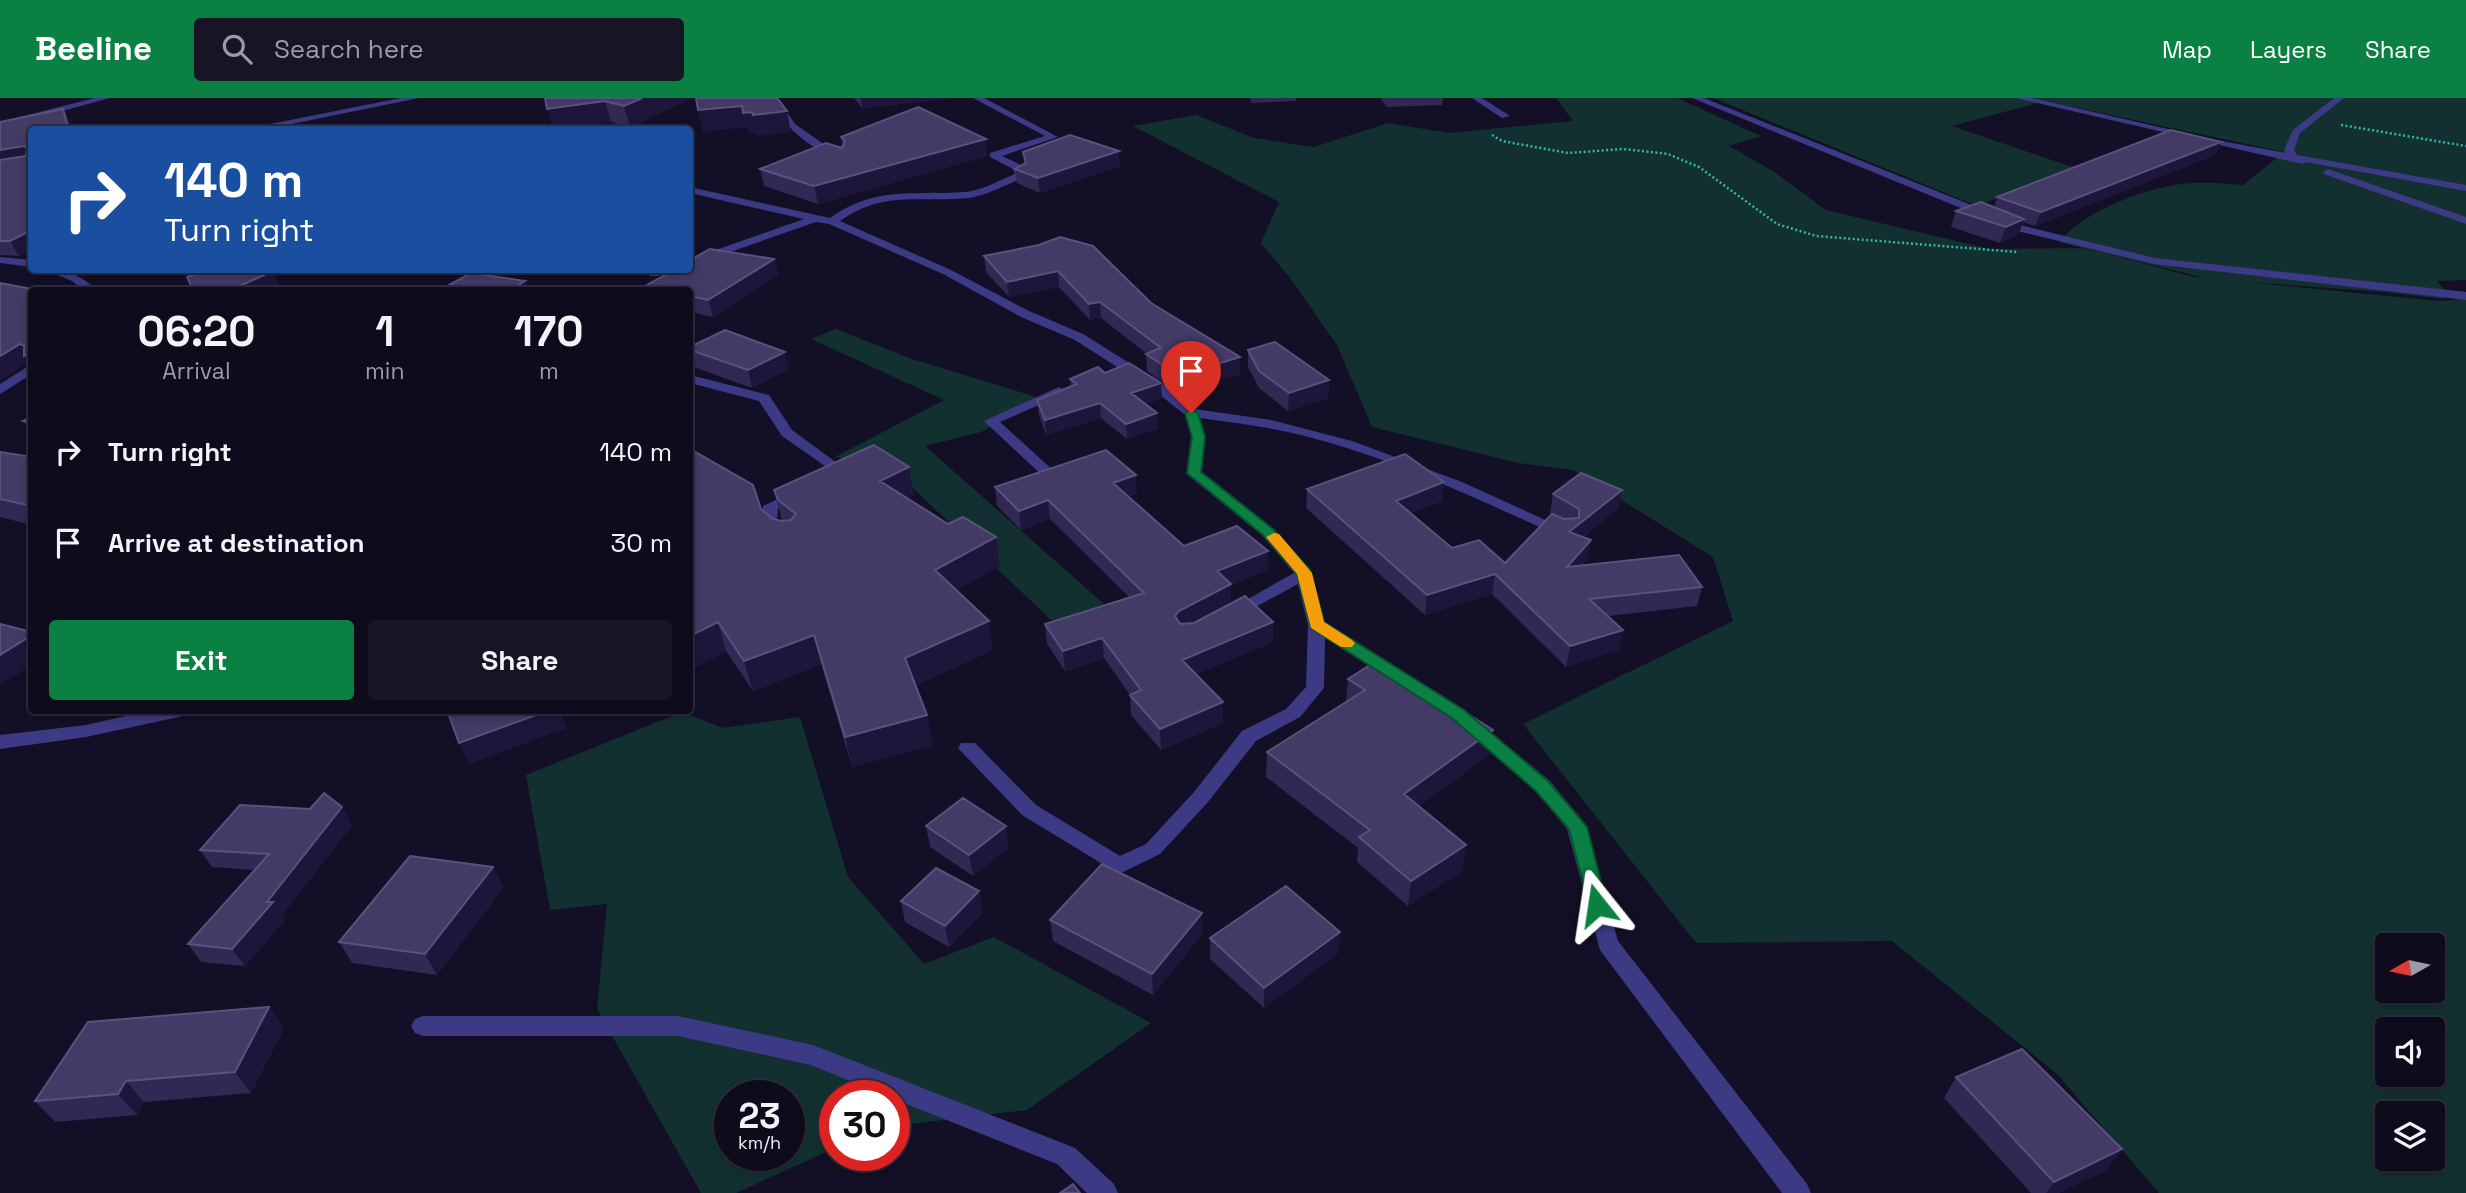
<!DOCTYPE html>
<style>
:root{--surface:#0e0b1c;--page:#171425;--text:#f1f3f6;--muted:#9b9ba3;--line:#2e2b3b;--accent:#0b8043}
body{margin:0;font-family:"Space Grotesk",sans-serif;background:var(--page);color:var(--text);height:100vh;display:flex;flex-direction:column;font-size:26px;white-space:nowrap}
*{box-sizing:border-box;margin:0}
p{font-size:23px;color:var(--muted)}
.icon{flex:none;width:38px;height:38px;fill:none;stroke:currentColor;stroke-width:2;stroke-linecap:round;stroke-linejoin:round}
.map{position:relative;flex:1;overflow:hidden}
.side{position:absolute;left:28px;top:189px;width:665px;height:427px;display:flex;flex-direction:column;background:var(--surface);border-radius:7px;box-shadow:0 4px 10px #0003,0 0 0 2px var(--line)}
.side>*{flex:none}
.banner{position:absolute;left:28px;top:28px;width:665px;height:147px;border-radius:7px;box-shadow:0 4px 10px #0003,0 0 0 2px var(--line);background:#1a4fa0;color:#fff;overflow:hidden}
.needle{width:46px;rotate:261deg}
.tools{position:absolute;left:2375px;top:835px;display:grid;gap:14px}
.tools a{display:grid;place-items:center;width:70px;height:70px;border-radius:7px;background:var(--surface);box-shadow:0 4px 10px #0003,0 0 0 2px var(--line);font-size:35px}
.speed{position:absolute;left:714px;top:982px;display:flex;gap:14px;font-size:35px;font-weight:700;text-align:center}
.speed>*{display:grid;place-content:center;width:91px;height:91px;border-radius:50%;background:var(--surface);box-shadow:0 4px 10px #0003,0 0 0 2px var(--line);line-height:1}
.speed small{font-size:18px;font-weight:400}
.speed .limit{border:10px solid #d22;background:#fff;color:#111}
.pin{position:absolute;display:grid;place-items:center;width:60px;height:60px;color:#fff;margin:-72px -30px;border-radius:50% 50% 50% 0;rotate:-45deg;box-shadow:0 0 7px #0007}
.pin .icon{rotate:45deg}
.me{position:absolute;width:77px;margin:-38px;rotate:345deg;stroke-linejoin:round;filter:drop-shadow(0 0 5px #0008)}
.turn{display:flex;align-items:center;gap:24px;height:147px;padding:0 21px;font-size:32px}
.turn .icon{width:91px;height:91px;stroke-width:2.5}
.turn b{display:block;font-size:49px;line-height:60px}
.eta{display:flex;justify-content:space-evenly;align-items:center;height:119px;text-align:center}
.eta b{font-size:42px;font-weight:600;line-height:49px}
.primary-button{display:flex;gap:14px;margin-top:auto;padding:14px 21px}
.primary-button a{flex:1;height:80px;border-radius:7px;background:var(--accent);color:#fff;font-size:28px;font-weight:600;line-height:80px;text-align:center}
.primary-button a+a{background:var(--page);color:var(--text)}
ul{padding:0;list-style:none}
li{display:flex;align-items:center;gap:21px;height:91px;padding:0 21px}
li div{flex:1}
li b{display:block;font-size:26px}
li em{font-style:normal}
header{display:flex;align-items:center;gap:42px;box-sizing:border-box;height:98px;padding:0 35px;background:var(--accent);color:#fff}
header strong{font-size:33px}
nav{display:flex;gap:38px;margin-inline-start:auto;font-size:24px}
.search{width:490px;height:63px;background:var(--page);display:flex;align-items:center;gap:18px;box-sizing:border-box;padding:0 24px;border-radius:7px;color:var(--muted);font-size:26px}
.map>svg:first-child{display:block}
.green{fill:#12302f;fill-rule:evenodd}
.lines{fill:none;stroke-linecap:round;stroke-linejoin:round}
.path{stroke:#2fb8b0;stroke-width:2.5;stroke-dasharray:2 2.5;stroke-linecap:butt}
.minor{fill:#3d3a85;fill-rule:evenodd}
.wall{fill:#312854}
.shaded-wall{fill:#1d163a}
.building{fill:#433a66;stroke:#5a527e;stroke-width:2}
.route{fill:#0b8043;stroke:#07532c;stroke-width:2}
.slow{fill:#f59e0b}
</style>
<header>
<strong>Beeline</strong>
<div class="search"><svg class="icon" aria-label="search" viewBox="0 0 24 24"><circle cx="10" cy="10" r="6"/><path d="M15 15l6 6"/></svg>Search here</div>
<nav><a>Map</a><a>Layers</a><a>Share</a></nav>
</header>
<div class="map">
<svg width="2466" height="1095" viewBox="0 0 2466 1095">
<rect width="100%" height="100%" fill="#130f26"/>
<path class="green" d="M1556 0H1677L1761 38 1729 48 1773 73 1826 112 1990 151 2085 150 2194 179 2205 180 2059 144C2084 112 2154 86 2194 85 2210 84 2227 86 2243 87L2284 54 2045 3 1952 28 2075 70 1977 108 1713 0H2466V182L2437 183 2443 190V201L2384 194 2246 184 2438 203 2466 201V1095H2159L2057 976 1892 843 1696 845 1523 626 1733 523 1713 459 1573 372 1518 365 1372 329 1337 247 1290 180 1261 145 1279 104 1133 28 1196 17 1254 40 1314 49 1388 25 1449 35 1573 23ZM2387 847H2432V892H2387ZM2387 931H2432V976H2387ZM2387 1015H2432V1060H2387Z
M836 231 912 261 1040 300 981 334 925 348 1104 506 1053 524 891 369 835 359 944 302 811 241Z
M682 614 723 630 800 619 848 779 924 866 994 839 1151 925 1027 1012 894 1028V998H835V1050L736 1095H701L597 911 607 806 550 812 526 677ZM730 998H789V1057H730Z"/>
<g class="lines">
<path class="path" d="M2341 27 2466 48
M1492 37 1502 43 1568 55 1623 51 1668 56 1699 69 1777 126 1816 138 2017 154"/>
<path class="minor" d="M95 0H110L0 30V24Z
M401 0H419L262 32H240Z
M769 0H777L795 26 842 59V63H836C808 46 783 30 769 0Z
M973 0H984L1058 39 1002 58 1021 67 1025 79C1007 86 986 98 967 100 918 105 884 92 840 123L951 172 1029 213 1083 236 1169 290 1195 311 1271 322 1352 343 1462 384 1572 434 1570 437H1558C1476 401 1393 360 1305 338 1270 329 1235 325 1200 320L1205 339 1202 374 1274 431 1310 473 1325 524 1406 576 1397 582 1391 580 1325 540 1324 590 1300 619 1256 643 1208 704 1160 756 1119 776 1022 717 958 650 961 645H975L1036 707 1120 758 1146 746 1194 694 1242 633 1286 611 1306 589 1308 527 1298 486 1239 518 1233 519 1225 514 1294 475 1262 437 1189 378 1187 375 1191 339 1185 317 1159 296 1075 242 1021 219 943 176 829 126 816 124 690 168V161L804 121 690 95V89L830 120C877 87 912 98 965 94 981 93 1000 82 1015 76L1013 71 990 59V55L1045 38Z
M1472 0H1482L1510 18 1502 20Z
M1692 0H1704L2024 128 2155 160 2466 194V202L2154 166 2017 133Z
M2016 0H2032L2216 42 2286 55 2284 52 2293 32 2334 0H2344L2300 35 2294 52 2297 57 2466 87V93L2306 64 2302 66Z
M2328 71 2466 119V126L2324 76 2323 74Z
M0 159 32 162V169L0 165Z
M46 172C66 170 82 178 96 192H83L72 183Z
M656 172H673L658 178H650V174Z
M32 266V276L0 296V286Z
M690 277 769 297 792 332 841 368 824 384H814L812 381 825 368 782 338 759 303 690 285Z
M1059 289 1066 293 1064 296 1000 324 1057 376 1059 379 1052 383 1047 382 984 323Z
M797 392 802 394 805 397 802 400 778 410 777 422 785 437 783 440H771L761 422 763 408Z
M152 612H192L183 618 86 639 0 651V637L86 627Z
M1474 624 1481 626 1550 683 1584 724 1618 843 1807 1086 1811 1095H1782L1600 852 1567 731 1536 693 1467 634 1465 630 1467 626Z
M423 918H678L813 947 1075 1050 1114 1086 1118 1095H1087L1057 1066 894 1001V998H887L811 967 678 938H423L415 935 411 928 415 921Z"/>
</g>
<path class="wall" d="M545 0H692L630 29 611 24Z
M854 0H947V1L862 10Z
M1250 0H1296V3L1252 5Z
M1380 0H1443L1442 7 1387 9Z
M0 24H70L32 32V151L19 158 0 157Z
M841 39 987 58 818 106 764 88 760 71 842 50Z
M2221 44 2215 57 2035 128 2023 124 2019 136 2000 145 1951 129 1956 113 1994 109 1997 99Z
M1023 54 1120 68 1040 95 1017 85 1015 71 1024 66Z
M1039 147 1151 205 1240 259V276L1179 295 1147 273 1146 256H1147L1101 220 1090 222 1059 189 1009 199 986 174 984 158Z
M774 161 778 177 713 219 690 214V192H646L645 188Z
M690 249 785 254 788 271 752 290 691 268 690 261Z
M1248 252 1329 282 1328 300 1288 313 1259 290 1248 269Z
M1105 275 1162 300 1145 306 1157 315 1158 330 1127 341 1101 320 1046 337 1039 317 1037 302 1071 288 1070 281Z
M32 319V337L23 323Z
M690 351 773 421 782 423 774 392 909 369 914 397 907 400 948 426 996 439 1000 468 956 492 993 552 916 587 927 617 932 647 852 669 821 566 753 593 726 553 696 569 690 563Z
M0 354 32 359V427L0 419Z
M995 389 1137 395 1128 399 1184 448 1268 453 1267 472 1231 487V505L1273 524V544L1196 576 1223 625 1161 652 1131 617 1130 597 1104 560 1065 573 1047 546 1045 526 1129 499 1050 421 1021 432 997 408Z
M1307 391 1442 403 1411 415 1452 450 1505 465 1552 416 1550 415 1553 396 1622 392 1618 410 1583 439 1591 442 1587 461 1582 467 1702 489 1697 508 1608 518 1623 532 1618 552 1566 569 1492 496 1425 517 1306 410Z
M1348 581 1489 657 1419 708 1463 772 1408 808 1357 764 1358 750 1266 679 1267 654 1346 604Z
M352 727 282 817 285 822 245 868 201 864 188 846 255 772 212 769 200 752Z
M926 728 1009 749 973 778 930 749Z
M493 769 503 790 437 877 352 865 339 844Z
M901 803 983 814 949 849 905 824Z
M1202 815V836L1153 897 1053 843 1050 822Z
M1340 834 1338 855 1264 910 1210 861V840Z
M284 930 251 995 144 1004 137 1017 55 1024 35 1003Z
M1956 979 2107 1072 2058 1095H2031L1944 1000Z"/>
<path class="shaded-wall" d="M642 0H692L630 29 624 8Z
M861 0H947V1L862 10Z
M605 3 611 24 561 32H553L547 11Z
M742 8 752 14 787 13 791 34 758 38 757 35 748 36 747 29 703 34 698 12Z
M63 11 70 24 72 32H69Z
M986 41 987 58 818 106 814 88Z
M2221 44 2215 57 2035 128 2041 114Z
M24 48 32 61 0 66V52Z
M1119 53 1120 68 1040 95 1038 80Z
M2024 121 2019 136 2000 145 2006 129Z
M32 132V151L19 158 10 143Z
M774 161 778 177 713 219 708 202Z
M273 173 281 190 275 192H231Z
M1058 173 1059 189 1009 199 1007 184Z
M525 183 528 192H510Z
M1100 204 1101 220 1090 222 1089 206Z
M20 246 26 257 32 255V271L28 265 0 283V258Z
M785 254 788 271 752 290 748 272Z
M1240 259V276L1179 295V278Z
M1329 282 1328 300 1288 313 1289 295Z
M1161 285 1162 300 1132 310 1131 295Z
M1100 305 1101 320 1046 337 1045 322Z
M1157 315 1158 330 1127 341 1126 326Z
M909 369 914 397 885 410 880 383Z
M1136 377 1137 395 1114 404 1113 385Z
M1444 384 1442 403 1394 422 1396 403Z
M1622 392 1618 410 1565 453 1569 434Z
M1048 402 1050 421 1021 432 1019 413Z
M996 439 1000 468 940 501 935 472Z
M1591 442 1587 461 1563 489 1567 469Z
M1268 453 1267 472 1231 487V505L1176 537 1175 518 1217 473Z
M1495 476 1492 496 1425 517 1427 497Z
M989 523 993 552 911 589 905 560Z
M718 524 726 553 696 569 690 547V538Z
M1273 524V544L1183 582 1182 562Z
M1623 532 1618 552 1566 569 1570 548Z
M32 537V567L0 587V557Z
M814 537 821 566 753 593 744 563Z
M1102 540 1104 560 1065 573 1063 553Z
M1223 604V625L1161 652 1160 631Z
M550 612H559L567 630 469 666 459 645Z
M927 617 932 647 852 669 845 639Z
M1493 632 1489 657 1401 721 1404 696Z
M342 709 352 727 282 817 285 822 245 868 232 851 267 804Z
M1006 728 1009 749 973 778 969 757Z
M1466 747 1463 772 1408 808 1411 783Z
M493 769 503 790 437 877 425 856Z
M979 793 983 814 949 849 945 828Z
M1202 815V836L1153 897 1152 876Z
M1340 834 1338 855 1264 910V890Z
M269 909 284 930 251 995 235 974Z
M126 983 144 1004 137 1017 118 996Z
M2122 1051 2107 1072 2058 1095H2046L2054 1084Z"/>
<path class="building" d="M545 0H642L624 8 605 3 547 11Z
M696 0H777L787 13 753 17 752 14 743 15 742 8 698 12Z
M918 9 986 41 814 88 760 71 826 45 842 50 845 43 841 39Z
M63 11 69 32H32V132L10 143H0V62L26 58 27 50 24 48 0 52V24Z
M2171 32 2221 44 2041 114 1997 99Z
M1070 37 1119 53 1038 80 1015 71 1026 65 1023 54Z
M1981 104 2024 121 2006 129 1956 113Z
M1060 139 1093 148 1151 205 1240 259 1179 278 1146 256 1161 250 1100 204 1089 206 1058 173 1007 184 984 158 1039 147Z
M710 151 774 161 708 202 690 198V192H665L645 188 674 172H690V162Z
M206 172H265L273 173 231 192H193L187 179Z
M471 175 525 183 510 192H440Z
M0 185 37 192H32V255L24 258V248L20 246 0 258Z
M725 232 785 254 748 272 690 252V249Z
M1275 244 1329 282 1289 295 1259 273 1248 252Z
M1129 265 1161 285 1131 295 1157 315 1126 326 1100 305 1045 322 1037 302 1077 286 1070 281 1098 269 1105 275Z
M32 319V325L23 323Z
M874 347 909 369 880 383 948 426 963 419 996 439 935 472 989 523 905 560 927 617 845 639 814 537 744 563 718 524 690 538V351L753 387 761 411 773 421 782 423 791 422 796 416 778 402 774 392Z
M1106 352 1136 377 1113 385 1184 448 1237 428 1268 453 1217 473 1231 486 1179 513 1175 518 1180 526 1194 525 1245 498 1273 524 1182 562 1223 604 1160 631 1130 597 1141 592 1102 540 1063 553 1045 526 1144 495 1048 402 1019 413 995 389Z
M0 354 32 359V408L0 401Z
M1405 356 1444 384 1396 403 1452 450 1479 442 1505 465 1552 416 1564 421 1579 420V411L1553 396 1581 375 1622 392 1569 434 1591 442 1567 469 1679 457 1702 489 1589 501 1623 532 1570 548 1495 476 1427 497 1307 391Z
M0 526 32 534V537L0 557Z
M1381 560 1493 632 1404 696 1466 747 1411 783 1359 739 1370 732 1267 654 1365 592 1348 581Z
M447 612H550L459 645Z
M324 695 342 709 267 804H273L232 851 188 846 269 756 200 752 240 707 310 711Z
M963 700 1006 728 969 757 926 728Z
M410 758 493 769 425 856 339 844Z
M1102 766 1202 815 1152 876 1050 822Z
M936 770 979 793 945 828 901 803Z
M1286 788 1340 834 1264 890 1210 840Z
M269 909 235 974 126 983 118 996 35 1003 88 924Z
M2022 951 2122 1051 2054 1084 1956 979Z
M1073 1086 1080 1095H1060Z"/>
<path class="route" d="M1191 311 1198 315 1205 339 1201 374 1273 431 1310 472 1324 524 1464 612 1549 684 1587 729 1607 807 1604 812 1597 815 1590 812 1569 731 1536 693 1452 620 1311 530 1297 476 1263 437 1187 375 1192 339 1185 315Z"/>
<path class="slow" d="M1274 435 1279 436 1312 475 1324 524 1352 542 1355 545 1352 549H1341L1311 530 1297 476 1266 439Z"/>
</svg>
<div class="tools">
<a><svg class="needle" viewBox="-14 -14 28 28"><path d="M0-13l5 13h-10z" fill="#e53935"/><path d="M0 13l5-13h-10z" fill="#9b9ba3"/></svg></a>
<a><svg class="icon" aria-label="sound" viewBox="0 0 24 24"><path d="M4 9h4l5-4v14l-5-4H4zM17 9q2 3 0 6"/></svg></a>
<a><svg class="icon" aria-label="layers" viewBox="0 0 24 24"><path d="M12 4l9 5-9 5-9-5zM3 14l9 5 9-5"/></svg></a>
</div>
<div class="speed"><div>23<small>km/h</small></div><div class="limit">30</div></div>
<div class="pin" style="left:1191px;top:315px;background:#d93025"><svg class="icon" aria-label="arrive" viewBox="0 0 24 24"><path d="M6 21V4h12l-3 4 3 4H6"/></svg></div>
<svg class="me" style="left:1597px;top:807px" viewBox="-20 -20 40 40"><path d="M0-17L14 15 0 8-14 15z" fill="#0b8043" stroke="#fff" stroke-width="4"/></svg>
<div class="banner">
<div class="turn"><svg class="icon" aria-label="right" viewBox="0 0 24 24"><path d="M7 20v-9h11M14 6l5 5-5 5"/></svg><div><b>140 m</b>Turn right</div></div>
</div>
<section class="side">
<div class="eta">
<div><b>06:20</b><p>Arrival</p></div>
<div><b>1</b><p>min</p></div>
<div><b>170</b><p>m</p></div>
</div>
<ul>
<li><svg class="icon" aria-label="right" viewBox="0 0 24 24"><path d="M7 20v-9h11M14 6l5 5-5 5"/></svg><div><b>Turn right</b></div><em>140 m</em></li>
<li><svg class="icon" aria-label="arrive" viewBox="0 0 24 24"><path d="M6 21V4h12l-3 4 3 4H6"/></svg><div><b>Arrive at destination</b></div><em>30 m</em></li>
</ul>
<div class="primary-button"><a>Exit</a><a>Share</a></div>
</section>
</div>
